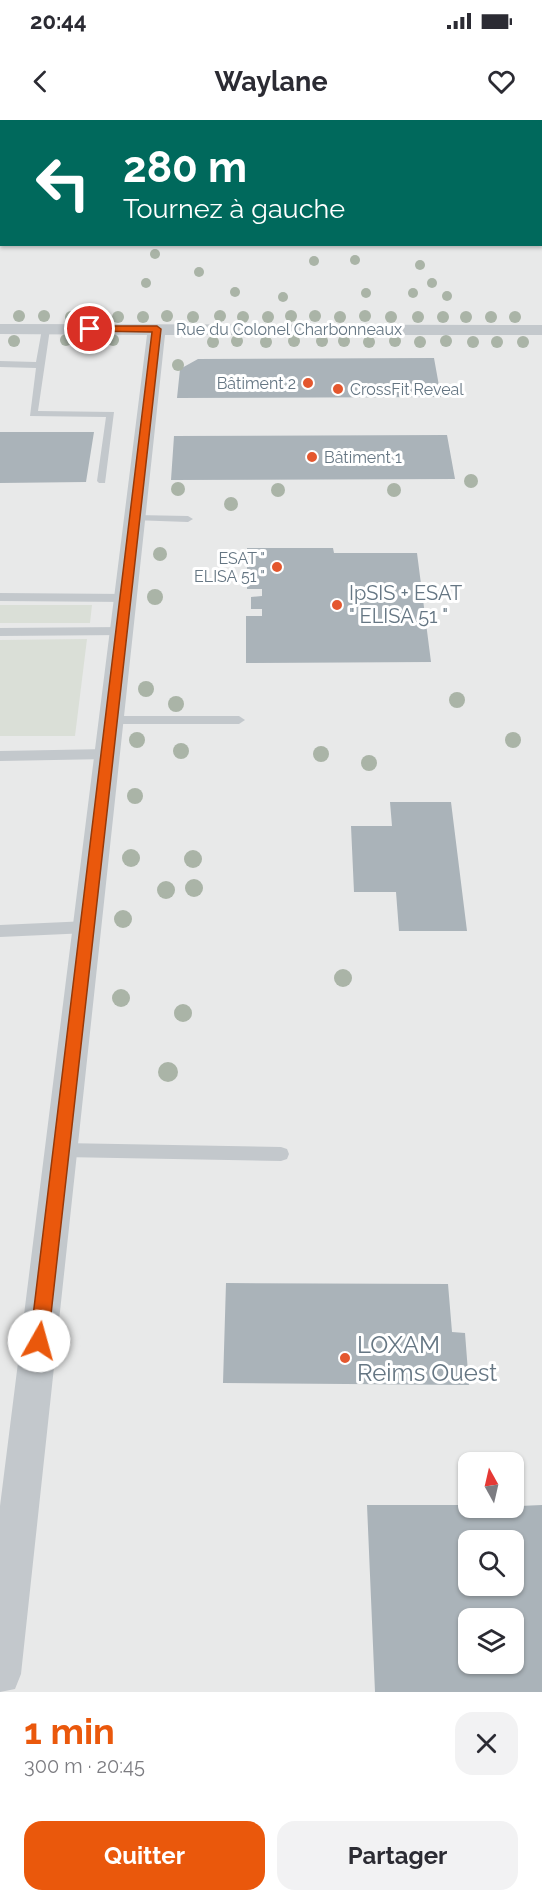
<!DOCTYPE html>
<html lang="fr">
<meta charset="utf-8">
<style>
:root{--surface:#fff;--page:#f2f2f3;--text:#2b2b33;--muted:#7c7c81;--accent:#ea580c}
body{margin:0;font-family:Raleway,sans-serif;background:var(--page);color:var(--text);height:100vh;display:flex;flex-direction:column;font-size:22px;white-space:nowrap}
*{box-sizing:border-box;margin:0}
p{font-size:20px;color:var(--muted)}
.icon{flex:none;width:33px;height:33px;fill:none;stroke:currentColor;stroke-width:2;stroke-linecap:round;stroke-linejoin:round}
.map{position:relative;height:1572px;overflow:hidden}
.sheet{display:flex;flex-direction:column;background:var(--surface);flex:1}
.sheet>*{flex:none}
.top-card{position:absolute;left:0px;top:0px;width:543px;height:126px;box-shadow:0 2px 4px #0004;background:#00695c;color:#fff;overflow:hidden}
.needle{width:39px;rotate:352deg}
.fabs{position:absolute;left:458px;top:1332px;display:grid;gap:12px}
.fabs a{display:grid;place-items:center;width:66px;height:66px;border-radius:12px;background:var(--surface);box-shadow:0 2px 4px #0004;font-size:30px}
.pin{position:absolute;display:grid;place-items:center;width:51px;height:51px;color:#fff;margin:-26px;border:3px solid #fff;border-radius:50%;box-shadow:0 2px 6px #0007}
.me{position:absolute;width:66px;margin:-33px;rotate:7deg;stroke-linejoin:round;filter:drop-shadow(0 0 4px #0008)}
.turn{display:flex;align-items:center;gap:21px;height:126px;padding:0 24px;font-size:27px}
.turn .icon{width:78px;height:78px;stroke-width:2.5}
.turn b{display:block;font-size:42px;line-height:51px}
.round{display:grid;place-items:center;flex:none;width:63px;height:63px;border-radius:18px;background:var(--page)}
.overview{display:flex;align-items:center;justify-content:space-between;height:102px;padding:0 24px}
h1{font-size:36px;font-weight:700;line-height:45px;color:var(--accent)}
.primary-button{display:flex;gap:12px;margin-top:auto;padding:12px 24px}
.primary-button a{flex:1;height:69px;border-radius:18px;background:var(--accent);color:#fff;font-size:24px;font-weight:700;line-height:69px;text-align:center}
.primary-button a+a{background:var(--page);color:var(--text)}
.status{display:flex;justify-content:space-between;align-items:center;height:42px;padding:0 30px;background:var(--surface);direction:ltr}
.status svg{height:16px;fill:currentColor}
header{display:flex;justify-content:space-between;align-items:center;height:78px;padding:0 24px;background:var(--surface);font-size:27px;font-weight:700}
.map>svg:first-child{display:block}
.built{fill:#e8e9e9;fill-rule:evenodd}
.green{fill:#dadfd7}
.building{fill:#aab3b9;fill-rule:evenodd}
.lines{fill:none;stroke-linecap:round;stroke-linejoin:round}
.service{fill:#c3c8cc;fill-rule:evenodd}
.minor{fill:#c3c8cc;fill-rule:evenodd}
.tree{fill:#aab4a7}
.route{fill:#ea580c;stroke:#983908;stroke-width:1.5}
.poi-dot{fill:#e4572e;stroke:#fff;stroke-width:2}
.labels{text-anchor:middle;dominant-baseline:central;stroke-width:6;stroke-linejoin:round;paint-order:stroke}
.far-street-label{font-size:16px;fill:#657683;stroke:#fff}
.far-poi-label{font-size:16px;fill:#657683;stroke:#fff;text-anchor:end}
.poi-label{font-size:20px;fill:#657683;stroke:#fff;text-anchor:start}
.near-poi-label{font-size:24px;fill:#657683;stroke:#fff;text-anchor:start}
</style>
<div class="status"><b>20:44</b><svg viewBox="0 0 49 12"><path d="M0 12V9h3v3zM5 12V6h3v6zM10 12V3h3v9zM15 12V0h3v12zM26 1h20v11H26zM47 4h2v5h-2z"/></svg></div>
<header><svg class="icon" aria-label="back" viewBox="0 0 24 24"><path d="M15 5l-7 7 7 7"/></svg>Waylane<svg class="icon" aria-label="heart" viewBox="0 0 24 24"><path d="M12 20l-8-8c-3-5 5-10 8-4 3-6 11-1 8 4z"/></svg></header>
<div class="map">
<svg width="542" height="1572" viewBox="0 0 542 1572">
<rect width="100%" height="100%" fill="#fafaf8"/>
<path class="built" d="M0 0H542V1572H0ZM2 2H542V124H2ZM468 1342H513V1388H468ZM468 1420H513V1466H468ZM468 1498H513V1544H468Z"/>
<path class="green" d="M0 485H92L90 503H0Z
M87 519 75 616H0V520Z"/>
<path class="building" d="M434 238 441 277 177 278 180 249 198 239Z
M0 312H94L86 362 0 363Z
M447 315 455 359 171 360 174 316Z
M247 428H333L334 433H417L431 542 246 543V496H262V489H251V477L262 476V469H247Z
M390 682H451L467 811H399L396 772H354L351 706H392Z
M226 1163 448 1164 452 1212 465 1213 469 1265 223 1263Z
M367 1385H468V1388L542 1385V1572H375ZM468 1420H513V1466H468ZM468 1498H513V1544H468Z"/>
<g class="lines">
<path class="service" d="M0 0H33L2 2Z
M134 0H140L133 2Z
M230 0H236V2H230Z
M521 0H527V2H521Z
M0 33H2V37H0Z
M46 206 50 209 38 291 114 292 105 363H99L97 361 106 297 30 296 36 248 0 247V241L36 242 42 209Z
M136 395 188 396 193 399 188 402 132 400 131 398Z
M0 473 127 474 132 478 127 482 0 481Z
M123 507 129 511 123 515 0 516V508Z
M112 596H239L245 600 239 604H112L106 600Z
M108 629 114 634 108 639 0 641V631Z
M88 801 93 803 95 807 93 811 88 813 0 817V805Z
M62 1023 281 1027 287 1029 289 1034 287 1039 281 1041 62 1037 56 1035 54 1030 56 1025Z"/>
<path class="minor" d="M0 204 542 205V215H165L21 1554 15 1569 0 1572V1386L147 215 0 214Z"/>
</g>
<g class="tree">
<circle cx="155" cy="134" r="5"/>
<circle cx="355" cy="140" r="5"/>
<circle cx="314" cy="141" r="5"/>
<circle cx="420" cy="145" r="5"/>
<circle cx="199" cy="152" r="5"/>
<circle cx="146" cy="163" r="5"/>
<circle cx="432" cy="163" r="5"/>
<circle cx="235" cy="172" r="5"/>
<circle cx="366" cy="173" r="5"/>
<circle cx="413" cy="173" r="5"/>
<circle cx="447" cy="176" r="5"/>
<circle cx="283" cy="177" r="5"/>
<circle cx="19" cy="196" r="6"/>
<circle cx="44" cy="196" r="6"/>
<circle cx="167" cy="196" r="6"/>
<circle cx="220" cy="196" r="6"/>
<circle cx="291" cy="196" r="6"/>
<circle cx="315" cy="196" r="6"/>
<circle cx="365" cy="196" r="6"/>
<circle cx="71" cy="197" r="6"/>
<circle cx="94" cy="197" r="6"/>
<circle cx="118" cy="197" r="6"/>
<circle cx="143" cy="197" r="6"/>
<circle cx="193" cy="197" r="6"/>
<circle cx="243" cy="197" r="6"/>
<circle cx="268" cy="197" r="6"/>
<circle cx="340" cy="197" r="6"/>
<circle cx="391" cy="197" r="6"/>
<circle cx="418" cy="197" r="6"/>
<circle cx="443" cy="197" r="6"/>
<circle cx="466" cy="197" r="6"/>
<circle cx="491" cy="197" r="6"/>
<circle cx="515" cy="197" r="6"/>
<circle cx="66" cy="220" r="6"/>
<circle cx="91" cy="220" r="6"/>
<circle cx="113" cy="220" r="6"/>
<circle cx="14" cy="221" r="6"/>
<circle cx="237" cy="221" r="6"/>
<circle cx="294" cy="221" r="6"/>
<circle cx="322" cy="221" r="6"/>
<circle cx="344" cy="221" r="6"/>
<circle cx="395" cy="221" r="6"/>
<circle cx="446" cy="221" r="6"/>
<circle cx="213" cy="222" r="6"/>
<circle cx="266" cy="222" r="6"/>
<circle cx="369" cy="222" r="6"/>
<circle cx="420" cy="222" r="6"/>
<circle cx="473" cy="222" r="6"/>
<circle cx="497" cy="222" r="6"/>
<circle cx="523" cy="222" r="6"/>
<circle cx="178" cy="245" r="6"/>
<circle cx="471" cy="361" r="7"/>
<circle cx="178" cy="369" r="7"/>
<circle cx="278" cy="370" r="7"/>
<circle cx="394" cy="370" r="7"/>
<circle cx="231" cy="384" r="7"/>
<circle cx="160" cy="434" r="7"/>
<circle cx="155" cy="477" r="8"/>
<circle cx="146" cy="569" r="8"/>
<circle cx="457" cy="580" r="8"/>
<circle cx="176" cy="584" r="8"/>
<circle cx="137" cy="620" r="8"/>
<circle cx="513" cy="620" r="8"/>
<circle cx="181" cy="631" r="8"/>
<circle cx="321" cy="634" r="8"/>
<circle cx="369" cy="643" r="8"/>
<circle cx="135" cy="676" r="8"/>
<circle cx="131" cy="738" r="9"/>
<circle cx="193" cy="739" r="9"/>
<circle cx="194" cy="768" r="9"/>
<circle cx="166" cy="770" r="9"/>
<circle cx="123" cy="799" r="9"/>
<circle cx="343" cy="858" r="9"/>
<circle cx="121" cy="878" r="9"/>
<circle cx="183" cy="893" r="9"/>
<circle cx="168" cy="952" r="10"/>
</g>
<path class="route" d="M157 206 161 209 48 1221 45 1227 39 1229 33 1227 30 1221 152 212 90 211 86 209 90 206Z"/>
<g class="poi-dot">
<circle cx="308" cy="263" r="6"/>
<circle cx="338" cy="269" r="6"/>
<circle cx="312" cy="337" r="6"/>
<circle cx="277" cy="447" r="6"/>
<circle cx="337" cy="485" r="6"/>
<circle cx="345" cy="1238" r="6"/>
</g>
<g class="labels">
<g class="far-street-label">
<text x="289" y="209">Rue du Colonel Charbonneaux</text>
</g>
<g class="far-poi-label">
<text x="296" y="263">Bâtiment 2</text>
<text x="350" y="269" text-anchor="start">CrossFit Reveal</text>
<text x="324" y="337" text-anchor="start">Bâtiment 1</text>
<text x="265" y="438">ESAT "<tspan x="265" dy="18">ELISA 51 "</tspan></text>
</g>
<g class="poi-label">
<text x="349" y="473">IpSIS + ESAT<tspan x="349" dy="23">" ELISA 51 "</tspan></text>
</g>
<g class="near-poi-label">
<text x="357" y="1224">LOXAM<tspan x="357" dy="28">Reims Ouest</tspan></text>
</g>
</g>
</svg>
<div class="fabs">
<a><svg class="needle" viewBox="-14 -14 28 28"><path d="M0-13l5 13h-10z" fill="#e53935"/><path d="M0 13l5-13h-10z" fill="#7c7c81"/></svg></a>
<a><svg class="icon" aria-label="search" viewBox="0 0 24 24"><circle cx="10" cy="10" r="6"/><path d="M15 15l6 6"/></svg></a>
<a><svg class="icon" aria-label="layers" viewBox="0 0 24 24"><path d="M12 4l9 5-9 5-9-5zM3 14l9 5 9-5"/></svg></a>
</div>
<div class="pin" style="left:90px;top:209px;background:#d93025"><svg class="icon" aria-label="arrive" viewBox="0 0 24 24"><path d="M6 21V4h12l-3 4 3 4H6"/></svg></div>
<svg class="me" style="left:39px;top:1221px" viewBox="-20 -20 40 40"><circle r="19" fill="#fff"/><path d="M0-13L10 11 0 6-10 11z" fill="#ea580c"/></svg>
<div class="top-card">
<div class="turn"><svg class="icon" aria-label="left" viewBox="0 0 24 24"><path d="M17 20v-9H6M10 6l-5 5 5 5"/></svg><div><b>280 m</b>Tournez à gauche</div></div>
</div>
</div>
<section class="sheet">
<div class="overview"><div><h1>1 min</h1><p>300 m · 20:45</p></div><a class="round"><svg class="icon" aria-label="close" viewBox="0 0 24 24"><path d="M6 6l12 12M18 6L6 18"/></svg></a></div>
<div class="primary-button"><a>Quitter</a><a>Partager</a></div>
</section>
